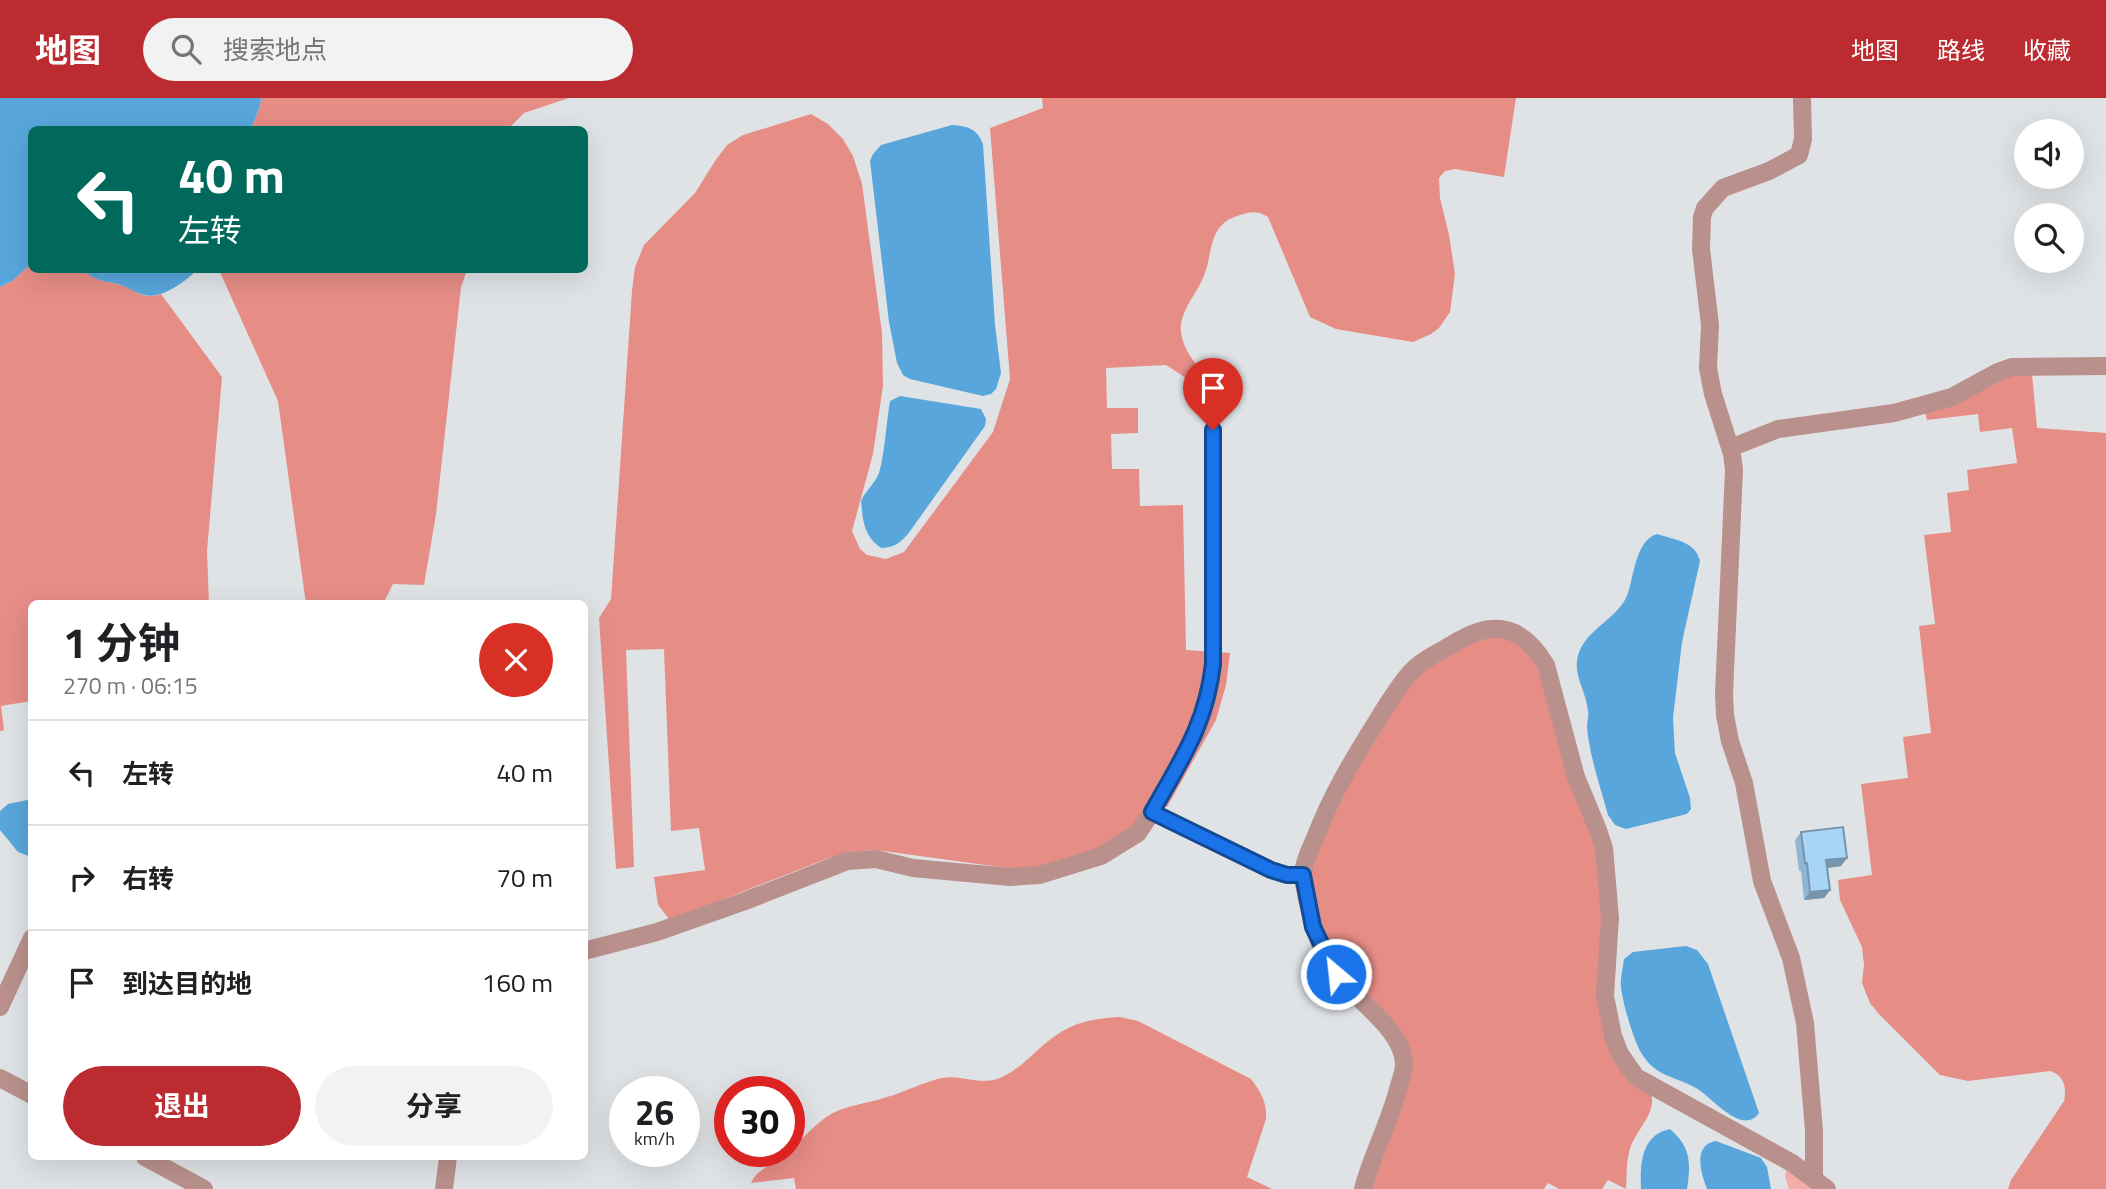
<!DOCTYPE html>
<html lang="zh">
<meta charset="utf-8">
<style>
:root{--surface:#fff;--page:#f2f2f2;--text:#202124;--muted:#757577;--line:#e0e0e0;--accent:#bb2b30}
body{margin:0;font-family:"Titillium Web","Noto Sans SC",sans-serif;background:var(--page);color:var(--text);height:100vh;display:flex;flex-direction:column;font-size:26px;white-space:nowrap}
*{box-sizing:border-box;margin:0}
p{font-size:23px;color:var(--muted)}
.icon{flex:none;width:38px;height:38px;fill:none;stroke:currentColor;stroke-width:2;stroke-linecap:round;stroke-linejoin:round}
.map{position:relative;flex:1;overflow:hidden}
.panel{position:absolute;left:28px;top:502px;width:560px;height:560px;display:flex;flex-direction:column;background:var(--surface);border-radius:10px;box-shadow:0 7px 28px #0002}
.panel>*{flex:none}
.banner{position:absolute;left:28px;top:28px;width:560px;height:147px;border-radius:10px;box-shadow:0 7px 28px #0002;background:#00695c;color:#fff;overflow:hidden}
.tools{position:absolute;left:2014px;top:21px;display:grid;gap:14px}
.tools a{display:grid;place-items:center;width:70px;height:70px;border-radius:50%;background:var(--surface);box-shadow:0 7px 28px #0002;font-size:35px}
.speed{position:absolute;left:609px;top:978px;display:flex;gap:14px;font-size:35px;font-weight:700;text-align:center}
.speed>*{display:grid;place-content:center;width:91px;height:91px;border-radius:50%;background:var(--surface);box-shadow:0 7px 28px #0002;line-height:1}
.speed small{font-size:18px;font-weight:400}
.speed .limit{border:10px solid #d22;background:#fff;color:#111}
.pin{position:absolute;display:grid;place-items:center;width:60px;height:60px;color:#fff;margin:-72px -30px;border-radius:50% 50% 50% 0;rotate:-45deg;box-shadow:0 0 7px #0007}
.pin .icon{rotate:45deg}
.me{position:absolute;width:77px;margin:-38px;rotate:332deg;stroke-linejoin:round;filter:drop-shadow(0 0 5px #0008)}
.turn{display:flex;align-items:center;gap:24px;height:147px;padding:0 35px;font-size:32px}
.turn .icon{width:91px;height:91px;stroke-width:2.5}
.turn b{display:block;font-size:49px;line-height:60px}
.round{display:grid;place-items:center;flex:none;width:74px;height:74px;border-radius:37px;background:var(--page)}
.overview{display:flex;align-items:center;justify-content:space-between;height:119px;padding:0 35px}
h1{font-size:42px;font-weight:700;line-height:52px}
.primary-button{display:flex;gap:14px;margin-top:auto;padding:14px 35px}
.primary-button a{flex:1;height:80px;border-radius:42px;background:var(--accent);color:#fff;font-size:28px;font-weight:700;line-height:80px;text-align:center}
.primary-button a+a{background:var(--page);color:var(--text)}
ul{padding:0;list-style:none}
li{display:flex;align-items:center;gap:21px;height:105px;padding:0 35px;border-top:2px solid var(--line)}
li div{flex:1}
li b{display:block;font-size:26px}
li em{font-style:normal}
header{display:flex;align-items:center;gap:42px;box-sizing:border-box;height:98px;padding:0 35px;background:var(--accent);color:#fff}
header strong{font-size:33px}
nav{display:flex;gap:38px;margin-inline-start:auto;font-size:24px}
.search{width:490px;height:63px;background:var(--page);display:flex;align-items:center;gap:18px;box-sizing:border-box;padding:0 24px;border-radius:38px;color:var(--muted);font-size:26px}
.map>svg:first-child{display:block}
.green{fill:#f3ada7}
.forest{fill:#e68d86}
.water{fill:#59a6dc}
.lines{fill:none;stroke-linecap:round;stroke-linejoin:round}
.street{stroke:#b9908c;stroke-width:18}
.wall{fill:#90b6d4}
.shaded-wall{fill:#7694ac}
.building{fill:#a8d4f6;stroke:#7694ac;stroke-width:2}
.route-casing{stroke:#114b97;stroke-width:18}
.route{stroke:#1a73e8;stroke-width:12}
</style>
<header>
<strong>地图</strong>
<div class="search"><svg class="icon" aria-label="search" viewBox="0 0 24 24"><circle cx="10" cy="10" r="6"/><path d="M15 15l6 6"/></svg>搜索地点</div>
<nav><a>地图</a><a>路线</a><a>收藏</a></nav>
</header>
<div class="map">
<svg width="2106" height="1091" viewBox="0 0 2106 1091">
<rect width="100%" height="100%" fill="#e0e3e6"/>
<path class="green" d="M1786 1072 1821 1091H1789L1785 1078Z"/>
<path class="forest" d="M261 0H569L524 15 508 31 250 32C254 26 261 7 261 0Z
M1042 0H1516L1504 79 1455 71 1445 73 1439 80 1440 100 1449 137 1455 176 1450 214 1439 230 1431 236 1413 244 1336 231 1310 219 1268 119C1256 112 1250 114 1237 118 1207 128 1214 155 1203 180 1196 197 1179 214 1181 234 1183 252 1194 263 1204 277L1194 285 1166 267 1106 270 1107 310H1138V335L1111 336 1112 371H1139L1140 408 1183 407 1186 552 1230 555 1226 587 1216 622 1167 709 1151 705C1145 712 1140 720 1134 726 1103 760 1050 771 1007 770L876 752 849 754 826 761 670 822 658 807 654 779 705 772 699 730 671 733 664 551 626 552 634 769 616 771 599 520 611 501 632 193 635 169 644 147 695 95 715 63 727 47 743 37 811 16 828 26 843 41 853 58 862 86 882 235 883 288 873 356 852 433 860 451 867 457 886 461 904 454 993 334 1010 281 990 30 1043 10Z
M31 166 32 172H84C94 184 110 183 124 188 133 191 141 199 151 198 154 198 158 197 161 196L222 279 207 453 209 506H32L31 603 1 608 4 632 0 633V189L12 183Z
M219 172H467L461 189 436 416 424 487 393 486 383 506H306L278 303Z
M2017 274 2032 276 2037 330 2106 335V1091H2008L2011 1082 2064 1003C2067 990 2064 977 2050 973L1968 983 1940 977 1878 915 1870 905 1862 885 1864 867 1862 849 1840 802 1838 782 1872 777 1861 686 1908 680 1903 639 1931 635 1919 528 1935 526 1924 437 1951 434 1947 395 1969 392 1967 372 2017 365 2012 330 1980 334 1978 316 1927 322 1925 314 1985 291Z
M1501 537 1532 554 1599 751 1609 940 1650 993C1659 1014 1636 1031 1630 1051 1626 1063 1627 1078 1626 1091L1608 1082 1602 1091H1559L1548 1085 1544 1091H1368L1409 967 1340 873 1329 853 1308 777 1328 720 1414 578 1472 541Z
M1120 919 1138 923 1251 981C1261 994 1267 1004 1266 1021L1247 1079 1272 1091H796L794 1080 751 1085C757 1071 772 1067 783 1058 797 1047 811 1030 826 1019 844 1007 866 1006 887 999 905 994 923 984 942 980 961 976 979 988 1000 980 1023 970 1035 952 1055 938 1074 924 1096 920 1120 919Z"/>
<path class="water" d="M0 0H261C261 7 254 26 250 31L32 32 31 166 12 183 0 189Z
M952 27C967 28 977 30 983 46L995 227 1001 275 996 291 991 296 983 298 910 281 903 277 897 265 889 224 870 63 873 56 881 47Z
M84 172H197C186 183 161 202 144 197 135 195 128 189 118 186 105 183 93 183 84 172Z
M900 298 981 311 986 321 985 328 908 436C900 445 893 450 881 450 863 437 863 422 861 403 865 393 875 386 879 375 885 354 886 326 890 303Z
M1657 436C1675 442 1695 443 1700 463L1682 544 1673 620 1675 655 1690 700 1691 711 1687 716 1626 731 1615 727 1608 717C1601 691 1589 656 1587 629 1587 624 1589 618 1588 613 1586 591 1570 574 1580 552 1590 529 1620 519 1628 495 1634 477 1636 442 1657 436Z
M27 702 31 703V759L18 754 0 732V713L8 706Z
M1686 848 1697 852 1708 866 1759 1015C1742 1039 1711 998 1696 990 1675 978 1656 979 1642 956 1634 945 1622 902 1621 889 1620 880 1623 870 1624 861L1633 854Z
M1670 1031C1691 1049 1691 1065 1687 1091H1641C1640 1066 1641 1037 1670 1031Z
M1716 1043 1761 1060 1767 1069 1771 1091H1707C1701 1075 1692 1047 1716 1043Z"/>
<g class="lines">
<path class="street" d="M1802 0 1803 41 1799 57 1769 73 1723 90 1705 110 1702 119 1701 151 1710 227 1708 270 1713 296 1732 356 1734 372 1724 596 1725 617 1730 643 1744 685 1762 783 1791 860 1805 925 1814 1033V1079
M1730 350 1778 331 1894 315 1952 299 1998 274 2012 269 2106 268
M1152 714 1271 772 1287 777H1303
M584 853 657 834 745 803 847 763 876 761 913 770 1010 779 1040 777 1101 758 1138 735 1152 714 1197 633 1207 603 1213 566V332
M0 909 32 840
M0 980 32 997
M145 1059 204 1091
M444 1091 448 1059
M1363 1091C1372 1057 1389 1026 1398 991 1400 984 1404 974 1404 966 1403 930 1354 902 1335 874 1319 850 1312 824 1306 796 1305 789 1302 781 1303 775 1304 763 1310 751 1315 740 1331 698 1353 661 1377 623 1387 607 1397 590 1410 575 1422 561 1442 553 1458 543 1496 520 1524 530 1546 567L1576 679 1598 732 1604 750 1610 820 1605 898 1613 938 1620 956 1636 979 1792 1065 1827 1091"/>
</g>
<path class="wall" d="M1801 734 1847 760 1841 768 1827 770 1830 792 1824 800 1804 802 1801 773H1799L1795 742Z"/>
<path class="shaded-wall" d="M1847 760 1841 768 1820 771 1826 762Z
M1830 792 1824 800 1804 802 1810 794Z"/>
<path class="building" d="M1843 729 1847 760 1826 762 1830 792 1810 794 1807 765H1805L1801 734Z"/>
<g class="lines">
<g class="route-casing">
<path id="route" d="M1213 332V566C1206 627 1181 662 1152 714L1271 772 1287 777H1303L1313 829 1336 876"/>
</g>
<use href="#route" class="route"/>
</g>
</svg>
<div class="tools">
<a><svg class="icon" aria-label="sound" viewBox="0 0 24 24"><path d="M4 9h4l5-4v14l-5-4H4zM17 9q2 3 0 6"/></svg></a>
<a><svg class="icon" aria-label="search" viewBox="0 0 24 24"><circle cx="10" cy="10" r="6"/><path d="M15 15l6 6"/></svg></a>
</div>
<div class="speed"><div>26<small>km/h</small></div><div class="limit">30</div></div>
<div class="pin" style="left:1213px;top:332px;background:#d93025"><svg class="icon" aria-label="arrive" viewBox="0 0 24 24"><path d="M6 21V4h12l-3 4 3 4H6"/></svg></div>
<svg class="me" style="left:1336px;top:876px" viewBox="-20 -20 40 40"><circle r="17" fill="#1a73e8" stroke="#fff" stroke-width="3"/><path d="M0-11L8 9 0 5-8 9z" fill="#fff"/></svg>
<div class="banner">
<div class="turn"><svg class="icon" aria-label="left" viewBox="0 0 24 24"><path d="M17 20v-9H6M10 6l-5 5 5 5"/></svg><div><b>40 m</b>左转</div></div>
</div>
<section class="panel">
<div class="overview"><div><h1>1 分钟</h1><p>270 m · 06:15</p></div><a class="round" style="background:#d93025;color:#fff"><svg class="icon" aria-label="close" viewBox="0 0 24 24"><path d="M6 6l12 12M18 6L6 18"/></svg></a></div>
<ul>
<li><svg class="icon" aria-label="left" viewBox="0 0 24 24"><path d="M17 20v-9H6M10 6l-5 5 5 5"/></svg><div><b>左转</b></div><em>40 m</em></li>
<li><svg class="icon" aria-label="right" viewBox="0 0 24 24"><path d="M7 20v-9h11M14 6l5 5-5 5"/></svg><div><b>右转</b></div><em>70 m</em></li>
<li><svg class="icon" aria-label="arrive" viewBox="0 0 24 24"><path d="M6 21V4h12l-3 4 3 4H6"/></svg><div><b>到达目的地</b></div><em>160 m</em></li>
</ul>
<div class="primary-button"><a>退出</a><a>分享</a></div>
</section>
</div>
